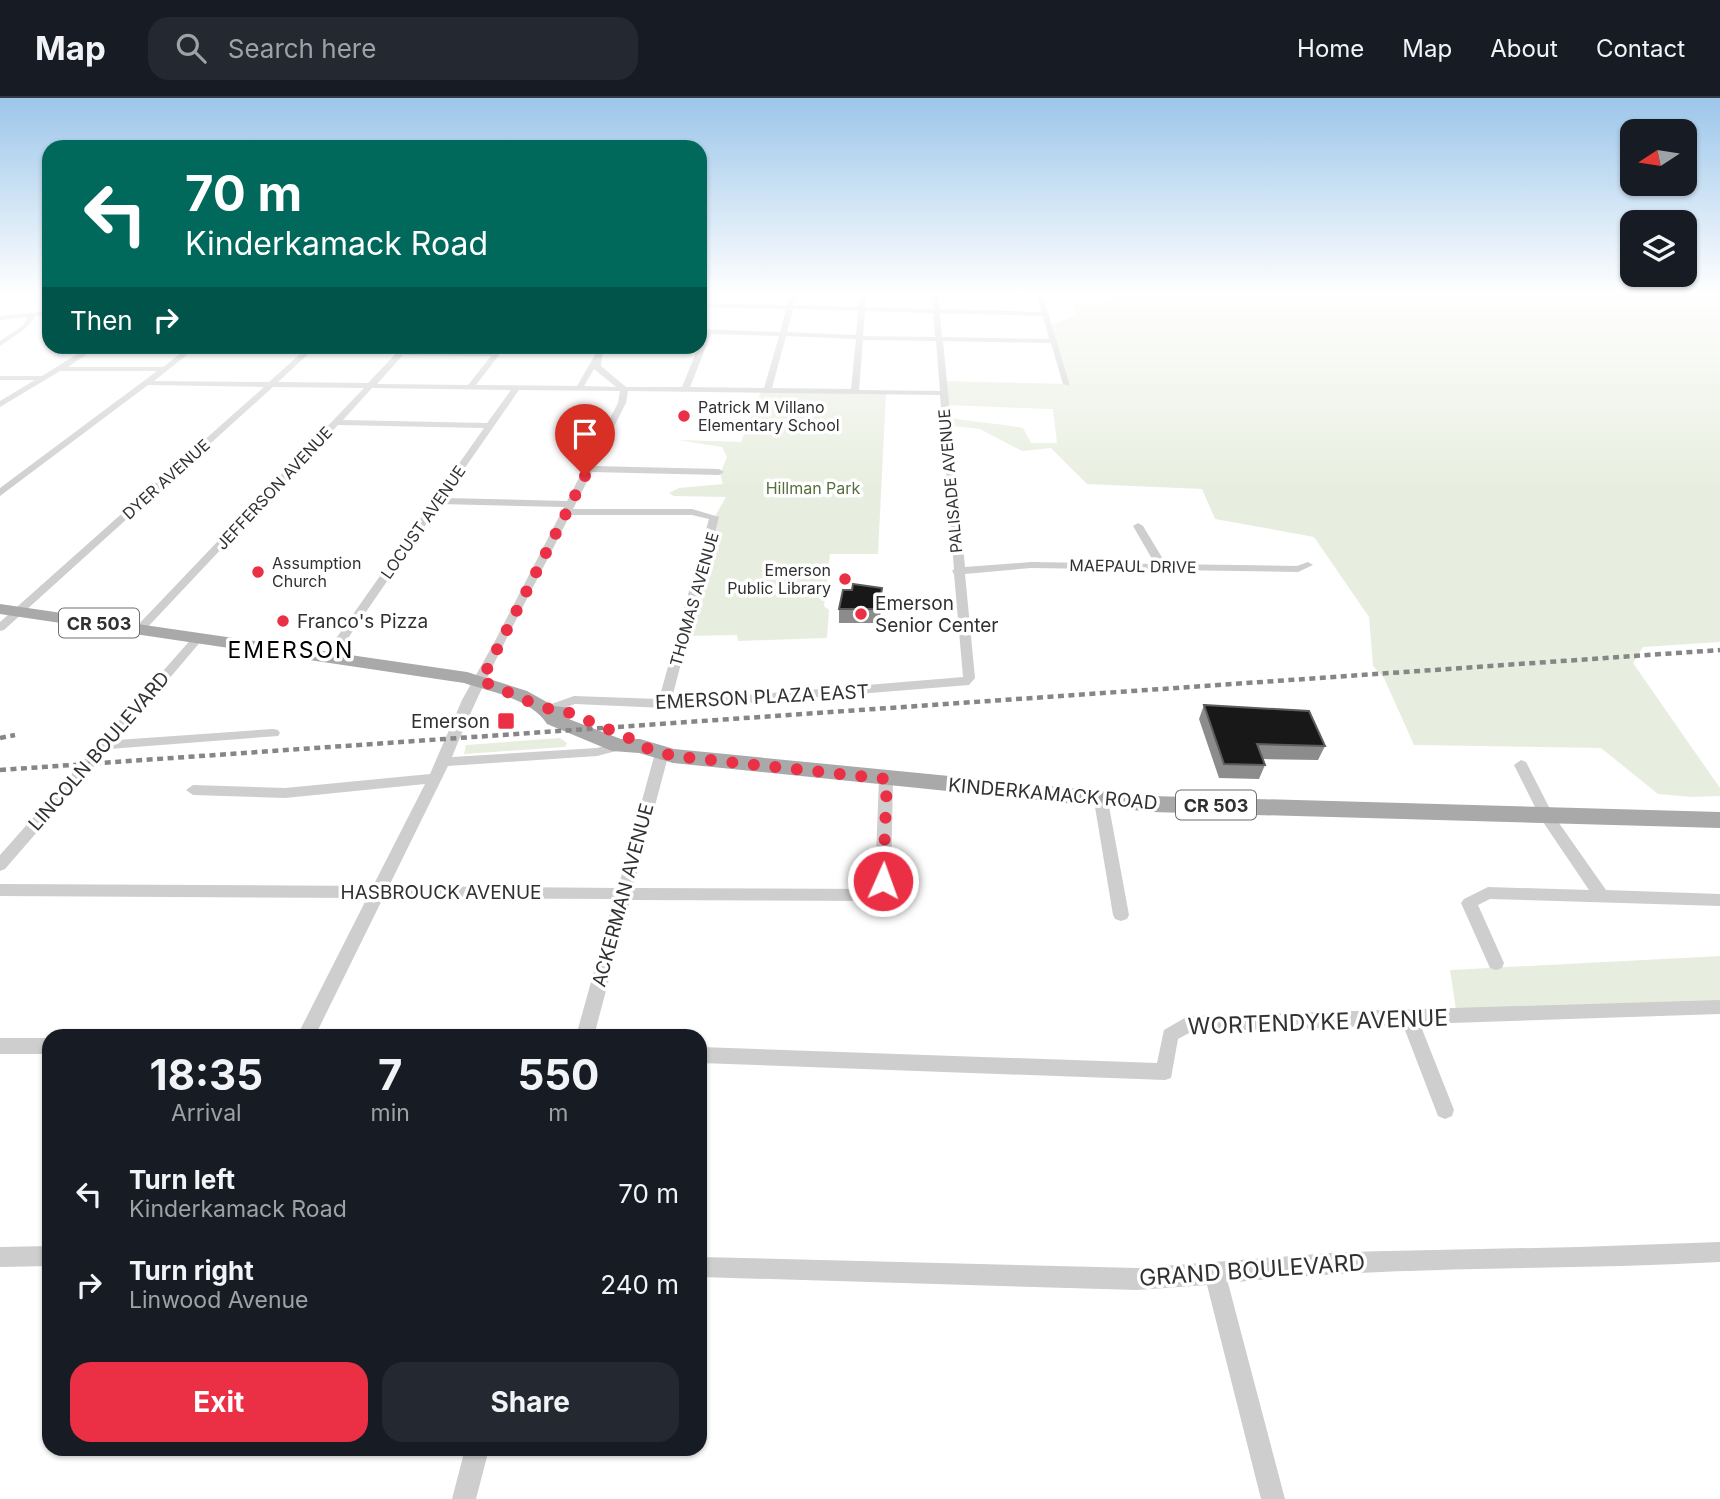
<!DOCTYPE html>
<style>
:root{--surface:#171b24;--page:#242831;--text:#f1f3f6;--muted:#9ea1a6;--line:#363941;--accent:#eb3045}
body{margin:0;font-family:Inter,sans-serif;background:var(--page);color:var(--text);height:100vh;display:flex;flex-direction:column;font-size:26px;white-space:nowrap}
*{box-sizing:border-box;margin:0}
p{font-size:23px;color:var(--muted)}
.icon{flex:none;width:38px;height:38px;fill:none;stroke:currentColor;stroke-width:2;stroke-linecap:round;stroke-linejoin:round}
.map{position:relative;flex:1;overflow:hidden}
.sheet{position:absolute;left:42px;top:931px;width:665px;height:427px;display:flex;flex-direction:column;background:var(--surface);border-radius:21px;box-shadow:0 2px 5px #0004}
.sheet>*{flex:none}
.top-card{position:absolute;left:42px;top:42px;width:665px;height:214px;border-radius:21px;box-shadow:0 2px 5px #0004;background:#00695c;color:#fff;overflow:hidden}
.needle{width:46px;rotate:258deg}
.tools{position:absolute;left:1620px;top:21px;display:grid;gap:14px}
.tools a{display:grid;place-items:center;width:77px;height:77px;border-radius:14px;background:var(--surface);box-shadow:0 2px 5px #0004;font-size:35px}
.pin{position:absolute;display:grid;place-items:center;width:60px;height:60px;color:#fff;margin:-72px -30px;border-radius:50% 50% 50% 0;rotate:-45deg;box-shadow:0 0 7px #0007}
.pin .icon{rotate:45deg}
.me{position:absolute;width:77px;margin:-38px;rotate:2deg;stroke-linejoin:round;filter:drop-shadow(0 0 5px #0008)}
.turn{display:flex;align-items:center;gap:24px;height:147px;padding:0 28px;font-size:32px}
.turn .icon{width:91px;height:91px;stroke-width:2.5}
.turn b{display:block;font-size:49px;line-height:60px}
.then{display:flex;align-items:center;height:66px;padding:0 28px;background:#0003;gap:14px;font-size:26px}
.eta{display:flex;justify-content:space-evenly;align-items:center;height:119px;text-align:center}
.eta b{font-size:42px;font-weight:700;line-height:49px}
.primary-button{display:flex;gap:14px;margin-top:auto;padding:14px 28px}
.primary-button a{flex:1;height:80px;border-radius:21px;background:var(--accent);color:#fff;font-size:28px;font-weight:700;line-height:80px;text-align:center}
.primary-button a+a{background:var(--page);color:var(--text)}
ul{padding:0;list-style:none}
li{display:flex;align-items:center;gap:21px;height:91px;padding:0 28px}
li div{flex:1}
li b{display:block;font-size:26px}
li em{font-style:normal}
header{display:flex;align-items:center;gap:42px;box-sizing:border-box;height:98px;padding:0 35px;background:var(--surface);border-bottom:2px solid var(--line)}
header strong{font-size:33px}
nav{display:flex;gap:38px;margin-inline-start:auto;font-size:24px}
.search{width:490px;height:63px;background:var(--page);display:flex;align-items:center;gap:18px;box-sizing:border-box;padding:0 24px;border-radius:21px;color:var(--muted);font-size:26px}
.map>svg:first-child{display:block}
.green{fill:#e8eedf}
.lines{fill:none;stroke-linecap:round;stroke-linejoin:round}
.minor{fill:#cecece;fill-rule:evenodd}
.primary{fill:#a9a9a9;fill-rule:evenodd}
.rail{stroke:#868686;stroke-width:4.5;stroke-dasharray:6 4.5;stroke-linecap:butt}
.wall{fill:#8c8c8c}
.shaded-wall{fill:#5d5d5d}
.building{fill:#181818;stroke:#5d5d5d;stroke-width:2}
.route{stroke:#eb3045;stroke-width:12;stroke-dasharray:0 21.6}
.poi-dot{fill:#eb3045;stroke:#fff;stroke-width:2.5}
.labels{text-anchor:middle;dominant-baseline:central;stroke-width:7;stroke-linejoin:round;paint-order:stroke}
.far-poi-label{font-size:16px;fill:#313131;stroke:#fff;text-anchor:start}
.far-street-label{font-size:16px;fill:#313131;stroke:#fff}
.far-park-label{font-size:16px;fill:#566f3c;stroke:#fff}
.shield{fill:#fff;stroke:#6f6f6f;stroke-width:2}
.shield-label{font-size:18px;font-weight:bold;fill:#313131}
.poi-label{font-size:19px;fill:#313131;stroke:#fff;text-anchor:start}
.street-label{font-size:19px;fill:#313131;stroke:#fff}
.quarter-label{font-size:23px;letter-spacing:2px;fill:#000;stroke:#fff}
.near-street-label{font-size:23px;fill:#313131;stroke:#fff}
</style>
<header>
<strong>Map</strong>
<div class="search"><svg class="icon" aria-label="search" viewBox="0 0 24 24"><circle cx="10" cy="10" r="6"/><path d="M15 15l6 6"/></svg>Search here</div>
<nav><a>Home</a><a>Map</a><a>About</a><a>Contact</a></nav>
</header>
<div class="map">
<svg width="1720" height="1401" viewBox="0 0 1720 1401">
<rect width="100%" height="100%" fill="#fff"/>
<path class="green" d="M1116 195 1720 196V544L1643 549 1633 565 1720 690V698L1692 699 1658 696 1601 650 1414 647 1384 580 1373 568 1369 519 1314 439 1215 421 1202 391 1087 386 1051 350 1022 353 980 331 945 327V319C971 324 997 325 1023 330L1031 345H1057L1053 311 944 307 942 283 1067 286 1049 228 1075 217 1074 205H1105Z
M761 293 886 295 878 456H830L824 508 829 512 827 540 738 543 737 537 685 538 715 418 726 399 674 398 669 395 679 390 723 386 720 376 727 359 722 349 678 342 741 344Z
M560 640 567 645 565 649 464 656 466 647Z
M1720 858V909L1457 918 1450 872Z"/>
<g class="lines">
<path class="minor" d="M10 195 0 200V196Z
M791 195H797L794 207 859 209 860 198 863 196 866 198 865 209 933 211 932 195H938L940 211 1041 214 1036 195H1042L1070 288 1063 286 1051 245 943 243 965 469 1031 464 1155 466 1133 428 1138 425 1143 428 1166 466 1297 468 1308 464 1313 467 1298 474 1031 470 965 476 975 580 969 587 711 608 664 610 575 606 547 616 543 615 541 612 543 609 574 598 659 601 709 421 692 417H570C530 497 485 576 452 659L597 650 619 644 626 648 624 651 597 658 448 668 389 788 618 790 655 655 662 651 669 655 633 790 883 791 888 793 891 797 888 801 883 803 630 802 594 938H576L614 801 383 800 315 938H297L367 800 0 798V786L373 788 425 686 285 700 193 697 186 692 193 687 285 690 430 676 462 602 495 543 564 409 440 406 333 562H325L323 559 484 330 338 327 144 533H136V529L364 290 273 289 4 532 0 533V524L264 289 148 287 0 398V390L157 273H60L0 309V303L35 282H0V278H42L90 248H99L68 269H163L190 248H198L154 283 269 284 309 248H317L278 284 368 285 403 248H411L407 253 494 254 499 248H506L476 287 577 288 600 248H607L602 258 601 268 626 289H682L704 235H700V231L780 234 786 211 700 209V205L787 207ZM793 211 858 213 856 237 787 234ZM865 213 933 215 935 239 863 238ZM940 215 1043 218 1049 241 942 239ZM711 236 779 238 764 290 690 289ZM786 238 856 241 851 291 772 290ZM863 242 936 243 940 293 859 292ZM403 257 491 258 468 287 377 286ZM594 271 616 289 584 288ZM372 290 511 292 487 325 343 322ZM519 292 620 293 618 305 567 403 444 400ZM628 293 940 297 954 471 952 473 954 476 963 579 711 600H672L719 419 692 411H573L592 374 719 377 724 374 719 371 594 368 626 305Z
M49 213V217L36 218 26 230 0 248V243L22 228 28 219 0 222V218Z
M198 537 204 540 202 542 117 642 273 631 278 632 280 635 278 638 109 651 5 771 0 773V757L194 538Z
M1521 662 1526 664 1552 715 1606 792 1720 796V808L1490 801 1478 807 1504 865 1502 870 1496 872 1490 870 1461 805 1464 801 1488 789 1589 792 1541 721 1514 667Z
M886 676 893 681 891 783 888 787H878L875 783 879 681Z
M1101 698 1108 703 1129 817 1127 821 1121 823 1115 821 1113 817 1094 703Z
M1720 902V916L1420 926 1454 1012 1452 1018 1445 1021 1438 1018 1403 927 1191 934 1178 941 1171 980 1165 982 700 965V949L1157 965 1164 932 1188 918Z
M0 940H49V956H0Z
M1720 1144V1164C1556 1173 1391 1167 1228 1185L1285 1401H1261L1207 1187 1137 1192 700 1179V1159L1137 1170 1343 1154 1579 1149Z
M49 1148V1168L0 1169V1149Z
M465 1351H489L476 1401H452Z"/>
<path class="primary" d="M0 506 467 574 527 593 554 608 572 610 575 614 566 620 621 641H640L674 651 1152 698 1720 714V730L1152 714 673 665 639 655 612 653 547 626C531 601 492 594 464 585L0 516Z"/>
<path class="rail" d="M0 640 15 637
M0 672 1720 552"/>
</g>
<path class="wall" d="M882 490V504L879 525H839V511L852 492Z
M1204 607 1325 648 1318 662 1263 661 1265 667 1259 681 1219 680 1199 621Z"/>
<path class="shaded-wall" d="M882 490V504L879 525V511Z"/>
<path class="building" d="M853 486 882 490 879 511H839L843 492H852Z
M1204 607 1309 613 1325 648 1257 646 1265 667 1224 666Z"/>
<linearGradient id="sky" x2="0" y2="1"><stop stop-color="#9cc6ea"/><stop offset="0.5" stop-color="#fff"/><stop offset="1" stop-color="#fff" stop-opacity="0"/></linearGradient>
<rect width="1720" height="391" fill="url(#sky)"/>
<g class="lines">
<path class="route" d="M585 378 481 583C505 591 543 614 565 613L629 640 640 648 673 658 887 681 883 783"/>
</g>
<g class="poi-dot">
<circle cx="684" cy="318" r="7"/>
<circle cx="258" cy="474" r="7"/>
<circle cx="845" cy="481" r="7"/>
<circle cx="861" cy="516" r="7"/>
<circle cx="283" cy="523" r="7"/>
<rect x="497" y="614" width="18" height="18" rx="3.5"/>
</g>
<g class="labels">
<g class="far-poi-label">
<text x="698" y="309">Patrick M Villano<tspan x="698" dy="18">Elementary School</tspan></text>
<text x="272" y="465">Assumption<tspan x="272" dy="18">Church</tspan></text>
<text x="831" y="472" text-anchor="end">Emerson<tspan x="831" dy="18">Public Library</tspan></text>
</g>
<g class="far-street-label">
<text transform="translate(166 381) rotate(-42)">DYER AVENUE</text>
<text transform="translate(950 383) rotate(-95)">PALISADE AVENUE</text>
<text transform="translate(274 390) rotate(-47)">JEFFERSON AVENUE</text>
<text transform="translate(423 424) rotate(-55)">LOCUST AVENUE</text>
<text transform="translate(1133 468) rotate(1)">MAEPAUL DRIVE</text>
<text transform="translate(694 501) rotate(-74)">THOMAS AVENUE</text>
</g>
<g class="far-park-label">
<text x="813" y="390">Hillman Park</text>
</g>
<g class="shield">
<rect x="59" y="510.5" width="80" height="29" rx="5"/>
<rect x="1176" y="692.5" width="80" height="29" rx="5"/>
</g>
<g class="shield-label">
<text x="99" y="525">CR 503</text>
<text x="1216" y="707">CR 503</text>
</g>
<g class="poi-label">
<text x="875" y="505">Emerson<tspan x="875" dy="22">Senior Center</tspan></text>
<text x="297" y="523">Franco's Pizza</text>
<text x="490" y="623" text-anchor="end">Emerson</text>
</g>
<g class="street-label">
<text transform="translate(762 599) rotate(-3)">EMERSON PLAZA EAST</text>
<text transform="translate(99 653) rotate(-49)">LINCOLN BOULEVARD</text>
<text transform="translate(1053 696) rotate(5)">KINDERKAMACK ROAD</text>
<text x="441" y="794">HASBROUCK AVENUE</text>
<text transform="translate(623 797) rotate(-75)">ACKERMAN AVENUE</text>
</g>
<g class="quarter-label">
<text x="291" y="552">EMERSON</text>
</g>
<g class="near-street-label">
<text transform="translate(1318 924) rotate(-2)">WORTENDYKE AVENUE</text>
<text transform="translate(1252 1172) rotate(-4)">GRAND BOULEVARD</text>
</g>
</g>
</svg>
<div class="tools">
<a><svg class="needle" viewBox="-14 -14 28 28"><path d="M0-13l5 13h-10z" fill="#e53935"/><path d="M0 13l5-13h-10z" fill="#9ea1a6"/></svg></a>
<a><svg class="icon" aria-label="layers" viewBox="0 0 24 24"><path d="M12 4l9 5-9 5-9-5zM3 14l9 5 9-5"/></svg></a>
</div>
<div class="pin" style="left:585px;top:378px;background:#d93025"><svg class="icon" aria-label="arrive" viewBox="0 0 24 24"><path d="M6 21V4h12l-3 4 3 4H6"/></svg></div>
<svg class="me" style="left:883px;top:783px" viewBox="-20 -20 40 40"><circle r="17" fill="#eb3045" stroke="#fff" stroke-width="3"/><path d="M0-11L8 9 0 5-8 9z" fill="#fff"/></svg>
<div class="top-card">
<div class="turn"><svg class="icon" aria-label="left" viewBox="0 0 24 24"><path d="M17 20v-9H6M10 6l-5 5 5 5"/></svg><div><b>70 m</b>Kinderkamack Road</div></div>
<div class="then">Then<svg class="icon" aria-label="right" viewBox="0 0 24 24"><path d="M7 20v-9h11M14 6l5 5-5 5"/></svg></div>
</div>
<section class="sheet">
<div class="eta">
<div><b>18:35</b><p>Arrival</p></div>
<div><b>7</b><p>min</p></div>
<div><b>550</b><p>m</p></div>
</div>
<ul>
<li><svg class="icon" aria-label="left" viewBox="0 0 24 24"><path d="M17 20v-9H6M10 6l-5 5 5 5"/></svg><div><b>Turn left</b><p>Kinderkamack Road</p></div><em>70 m</em></li>
<li><svg class="icon" aria-label="right" viewBox="0 0 24 24"><path d="M7 20v-9h11M14 6l5 5-5 5"/></svg><div><b>Turn right</b><p>Linwood Avenue</p></div><em>240 m</em></li>
</ul>
<div class="primary-button"><a>Exit</a><a>Share</a></div>
</section>
</div>
